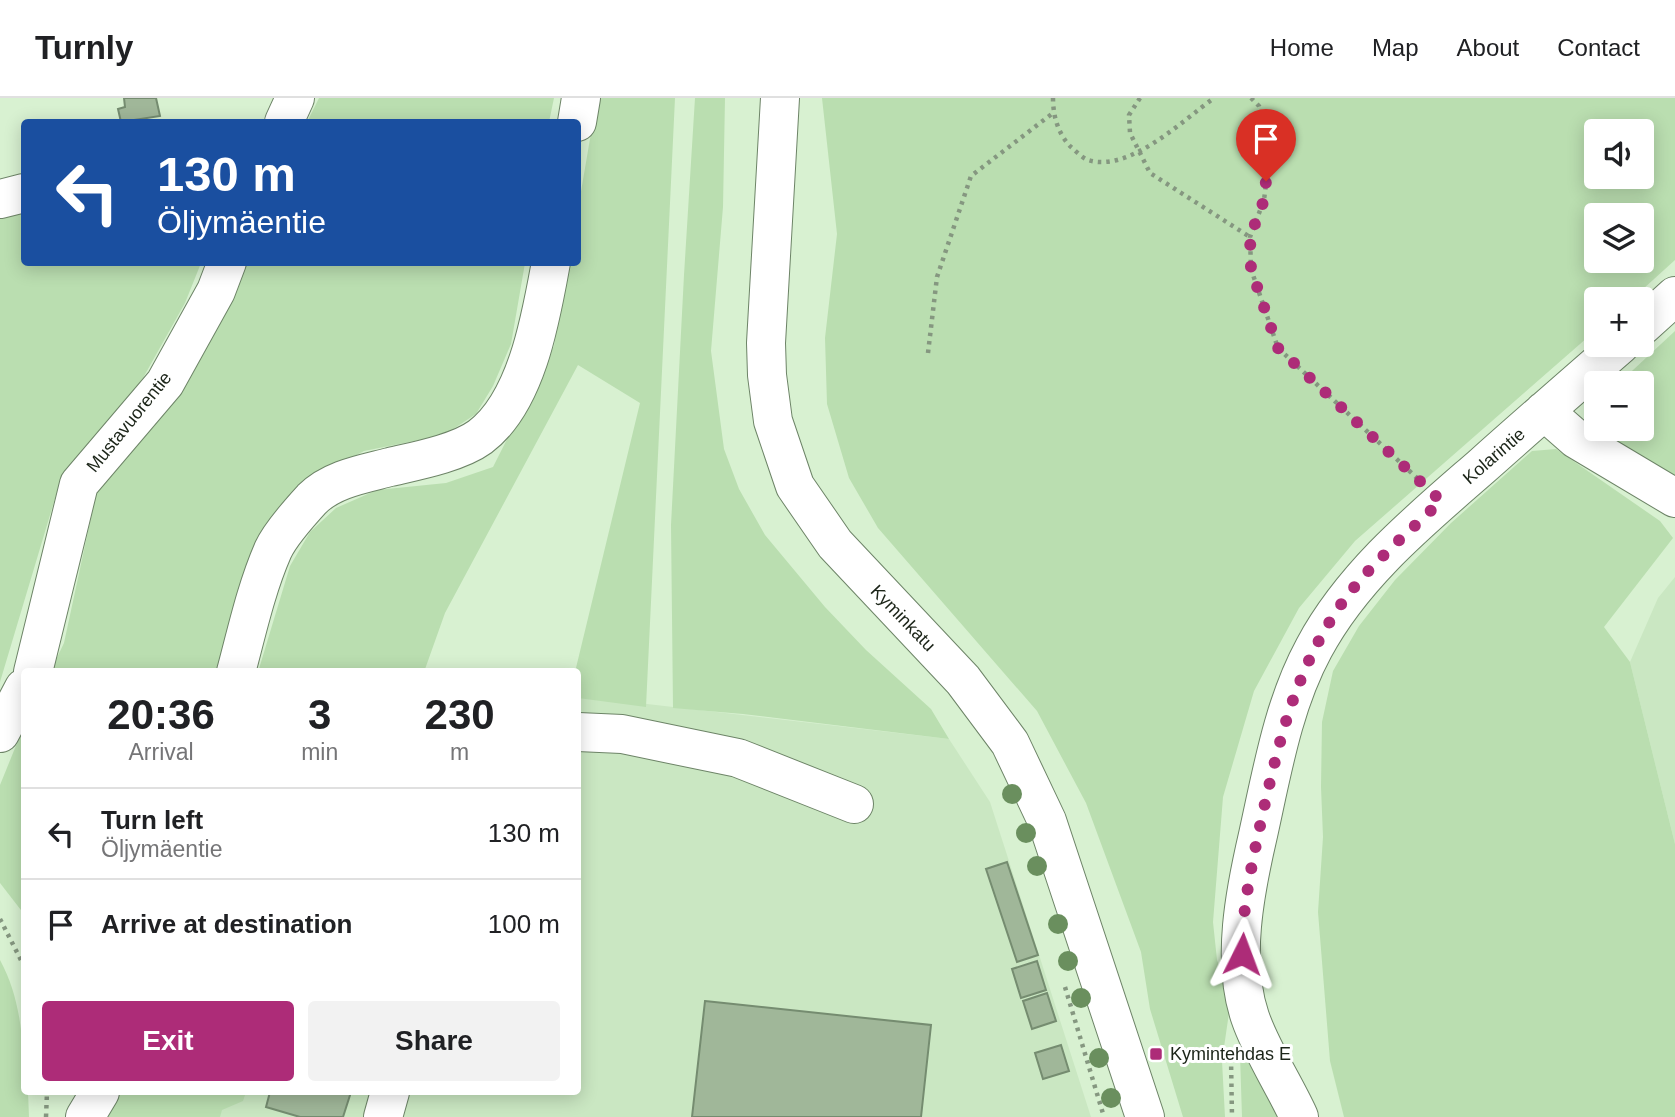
<!DOCTYPE html>
<meta charset="utf-8">
<style>
:root{--surface:#fff;--page:#f2f2f2;--text:#202124;--muted:#757577;--line:#e0e0e0;--accent:#ad2c78}
body{margin:0;font-family:Arial,sans-serif;background:var(--page);color:var(--text);height:100vh;display:flex;flex-direction:column;font-size:26px;white-space:nowrap}
*{box-sizing:border-box;margin:0}
p{font-size:23px;color:var(--muted)}
.icon{flex:none;width:38px;height:38px;fill:none;stroke:currentColor;stroke-width:2;stroke-linecap:round;stroke-linejoin:round}
.map{position:relative;flex:1;overflow:hidden}
.drawer{position:absolute;left:21px;top:570px;width:560px;height:427px;display:flex;flex-direction:column;background:var(--surface);border-radius:7px;box-shadow:0 4px 18px #0003}
.drawer>*{flex:none}
.banner{position:absolute;left:21px;top:21px;width:560px;height:147px;border-radius:7px;box-shadow:0 4px 18px #0003;background:#1a4fa0;color:#fff;overflow:hidden}
.controls{position:absolute;left:1584px;top:21px;display:grid;gap:14px}
.controls a{display:grid;place-items:center;width:70px;height:70px;border-radius:7px;background:var(--surface);box-shadow:0 4px 18px #0003;font-size:35px}
.pin{position:absolute;display:grid;place-items:center;width:60px;height:60px;color:#fff;margin:-72px -30px;border-radius:50% 50% 50% 0;rotate:-45deg;box-shadow:0 0 7px #0007}
.pin .icon{rotate:45deg}
.me{position:absolute;width:77px;margin:-38px;rotate:3deg;stroke-linejoin:round;filter:drop-shadow(0 0 5px #0008)}
.turn{display:flex;align-items:center;gap:24px;height:147px;padding:0 21px;font-size:32px}
.turn .icon{width:91px;height:91px;stroke-width:2.5}
.turn b{display:block;font-size:49px;line-height:60px}
.eta{display:flex;justify-content:space-evenly;align-items:center;height:119px;text-align:center}
.eta b{font-size:42px;font-weight:700;line-height:49px}
.cta{display:flex;gap:14px;margin-top:auto;padding:14px 21px}
.cta a{flex:1;height:80px;border-radius:7px;background:var(--accent);color:#fff;font-size:28px;font-weight:700;line-height:80px;text-align:center}
.cta a+a{background:var(--page);color:var(--text)}
ul{padding:0;list-style:none}
li{display:flex;align-items:center;gap:21px;height:91px;padding:0 21px;border-top:2px solid var(--line)}
li div{flex:1}
li b{display:block;font-size:26px}
li em{font-style:normal}
header{display:flex;align-items:center;gap:42px;box-sizing:border-box;height:98px;padding:0 35px;background:var(--surface);border-bottom:2px solid var(--line)}
header strong{font-size:33px}
nav{display:flex;gap:38px;margin-inline-start:auto;font-size:24px}
.map>svg:first-child{display:block}
.built{fill:#cae7c2}
.green{fill:#badeb0;fill-rule:evenodd}
.building{fill:#a0b799;stroke:#758c70;stroke-width:2}
.lines{fill:none;stroke-linecap:round;stroke-linejoin:round}
.minor-casing{stroke:#6d8467;stroke-width:40}
.path{stroke:#859780;stroke-width:4.5;stroke-dasharray:3.5 5;stroke-linecap:butt}
.minor{stroke:#fff;stroke-width:38}
.tree{fill:#6a8f5e}
.route{stroke:#ad2c78;stroke-width:12;stroke-dasharray:0 21.6}
.poi-dot{fill:#ad2c78;stroke:#fff;stroke-width:2.5}
.labels{text-anchor:middle;dominant-baseline:central;stroke-width:6;stroke-linejoin:round;paint-order:stroke}
.street-label{font-size:18px;fill:#1b2418;stroke:#fff}
.poi-label{font-size:18px;fill:#1b2418;stroke:#fff;text-anchor:start}
</style>
<header>
<strong>Turnly</strong>
<nav><a>Home</a><a>Map</a><a>About</a><a>Contact</a></nav>
</header>
<div class="map">
<svg width="1675" height="1019" viewBox="0 0 1675 1019">
<rect width="100%" height="100%" fill="#d8f1d1"/>
<path class="built" d="M1675 479V746L1630 564 1658 500Z
M578 598 949 641 990 704 1091 1019H100L116 994H578Z"/>
<path class="green" d="M319 0H554L549 24H307Z
M597 0H675L646 609 578 600V574H575L640 305 578 267 445 515 424 574H258L290 468 310 434 336 410 377 392 446 385 493 369 554 248 568 165 578 164V111Z
M695 0H725L723 109 711 253 724 351 739 391 765 437 825 509 866 552 931 611 949 641 743 616 673 610 671 427 684 177Z
M822 0H1675V162L1632 201H1596V232L1355 443 1299 510 1254 593 1223 699 1213 824 1217 862 1227 889 1230 908 1222 963 1225 1019H1183L1150 911 1141 854 1086 705 1037 613 878 430 849 380 827 306 825 240 837 136ZM1596 33H1642V79H1596ZM1596 117H1642V163H1596Z
M24 115V164L201 165 185 205 143 280 59 387 0 584V121Z
M243 165H525L511 246 493 288 476 316 444 337 364 353 309 383 238 499 216 574H50L64 545 98 387Z
M1675 233V380L1602 334V331H1642V285H1619Z
M1556 351 1660 423 1673 440 1604 529 1630 564 1675 746V1019H1344L1330 963 1318 814 1323 739 1321 689 1322 624 1333 573 1359 528 1395 482 1451 425 1532 353Z
M24 628V816L0 785V687Z
M0 862C22 902 24 949 24 994H28L29 1019H0Z
M1246 941 1282 1019H1242L1240 957Z
M117 994H246L243 1003 222 1012 220 1019H106Z"/>
<path class="building" d="M124 0H156L160 18 121 24 118 11 125 9Z
M1007 764 1038 857 1017 864 986 771Z
M1037 863 1046 892 1021 900 1012 871Z
M1047 895 1056 923 1032 931 1023 903Z
M705 903 931 927 921 1019H692Z
M1061 947 1069 973 1043 981 1035 955Z
M270 994H351L343 1019H300L266 1009Z"/>
<g class="lines">
<g class="minor-casing">
<path id="minor" d="M780 0 766 245 767 277 773 323 795 388 835 446 963 582 1010 645 1047 723 1145 1019
M284 24 295 0
M577 24 581 0
M0 101 24 95
M1642 228 1675 198
M1544 313 1576 341 1675 400
M33 574 79 386 165 285 216 193 227 164
M236 574C247 533 256 491 273 452 280 437 301 413 312 401 332 381 363 376 390 369 416 363 458 355 480 339 527 304 541 219 551 164
M578 634 622 636 738 660 854 706
M0 635 24 590
M85 1019 100 994
M383 1019 390 994
M1299 1019C1284 986 1261 952 1250 919 1231 863 1245 793 1258 737 1272 674 1283 607 1314 550 1353 477 1420 422 1481 369 1527 328 1574 287 1620 247"/>
</g>
<path class="path" d="M1053 0C1053 18 1058 36 1071 49 1076 53 1082 60 1088 62 1129 75 1182 23 1214 0
M1140 0 1129 17 1130 35 1150 75 1250 139
M1251 0 1259 8 1271 45 1264 102 1250 139 1251 171 1278 250 1418 381
M928 255 937 179 971 78 1053 15
M0 821 24 868
M1065 889 1104 1019
M1231 960 1232 1019
M46 1019 47 994"/>
<use href="#minor" class="minor"/>
</g>
<g class="tree">
<circle cx="1012" cy="696" r="10"/>
<circle cx="1026" cy="735" r="10"/>
<circle cx="1037" cy="768" r="10"/>
<circle cx="1058" cy="826" r="10"/>
<circle cx="1068" cy="863" r="10"/>
<circle cx="1081" cy="900" r="10"/>
<circle cx="1099" cy="960" r="10"/>
<circle cx="1111" cy="1000" r="10"/>
</g>
<g class="lines">
<path class="route" d="M1242 856C1242 808 1253 761 1263 714 1280 640 1295 575 1338 511 1365 470 1406 437 1441 403L1278 250 1251 171 1250 139 1264 102 1266 83"/>
</g>
<rect class="poi-dot" x="1149" y="949" width="14" height="14" rx="3.5"/>
<g class="labels">
<g class="street-label">
<text transform="translate(129 324) rotate(-51)">Mustavuorentie</text>
<text transform="translate(1494 358) rotate(-41)">Kolarintie</text>
<text transform="translate(903 520) rotate(46)">Kyminkatu</text>
</g>
<g class="poi-label">
<text x="1170" y="956">Kymintehdas E</text>
</g>
</g>
</svg>
<div class="controls">
<a><svg class="icon" aria-label="sound" viewBox="0 0 24 24"><path d="M4 9h4l5-4v14l-5-4H4zM17 9q2 3 0 6"/></svg></a>
<a><svg class="icon" aria-label="layers" viewBox="0 0 24 24"><path d="M12 4l9 5-9 5-9-5zM3 14l9 5 9-5"/></svg></a>
<a>+</a>
<a>−</a>
</div>
<div class="pin" style="left:1266px;top:83px;background:#d93025"><svg class="icon" aria-label="arrive" viewBox="0 0 24 24"><path d="M6 21V4h12l-3 4 3 4H6"/></svg></div>
<svg class="me" style="left:1242px;top:856px" viewBox="-20 -20 40 40"><path d="M0-17L14 15 0 8-14 15z" fill="#ad2c78" stroke="#fff" stroke-width="4"/></svg>
<div class="banner">
<div class="turn"><svg class="icon" aria-label="left" viewBox="0 0 24 24"><path d="M17 20v-9H6M10 6l-5 5 5 5"/></svg><div><b>130 m</b>Öljymäentie</div></div>
</div>
<section class="drawer">
<div class="eta">
<div><b>20:36</b><p>Arrival</p></div>
<div><b>3</b><p>min</p></div>
<div><b>230</b><p>m</p></div>
</div>
<ul>
<li><svg class="icon" aria-label="left" viewBox="0 0 24 24"><path d="M17 20v-9H6M10 6l-5 5 5 5"/></svg><div><b>Turn left</b><p>Öljymäentie</p></div><em>130 m</em></li>
<li><svg class="icon" aria-label="arrive" viewBox="0 0 24 24"><path d="M6 21V4h12l-3 4 3 4H6"/></svg><div><b>Arrive at destination</b></div><em>100 m</em></li>
</ul>
<div class="cta"><a>Exit</a><a>Share</a></div>
</section>
</div>
